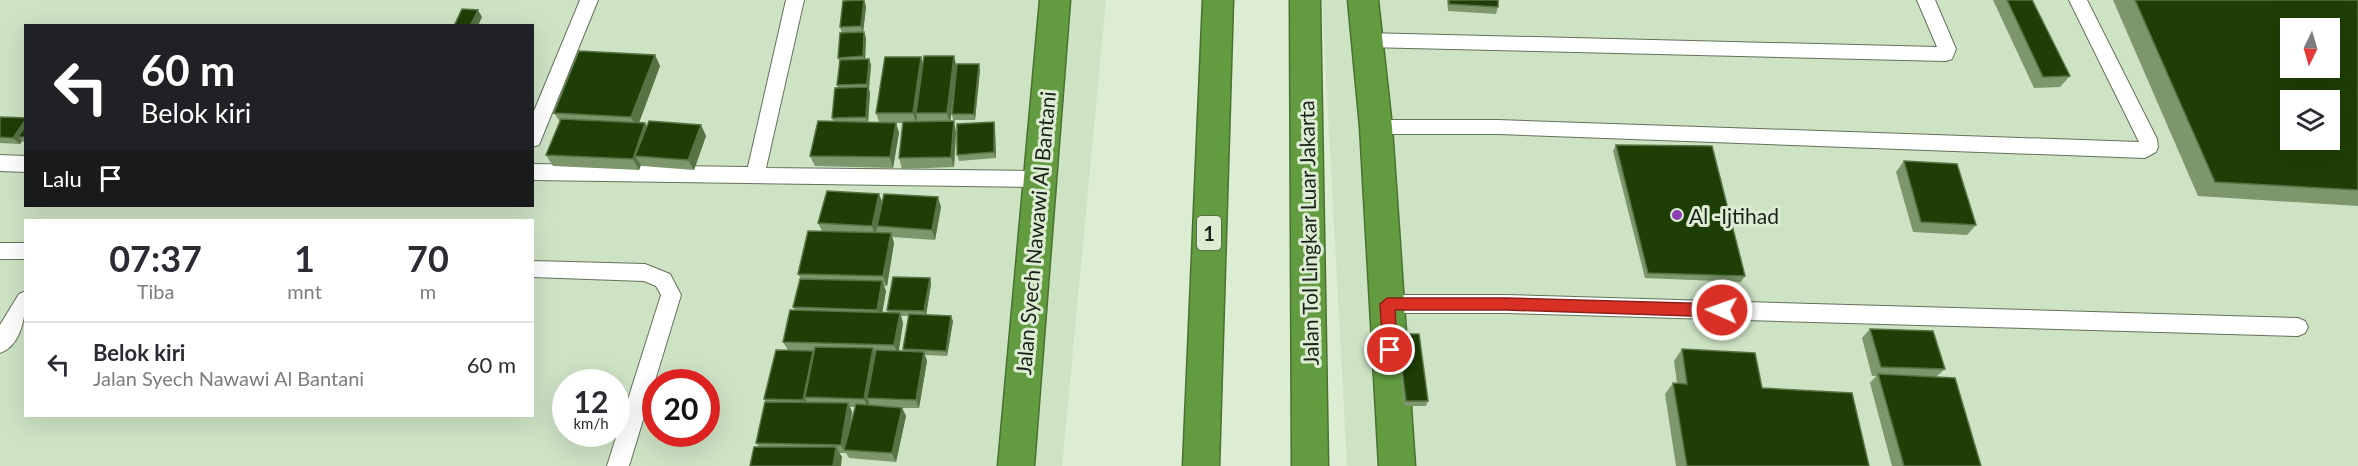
<!DOCTYPE html>
<html lang="id">
<style>
:root{--surface:#fff;--page:#f2f2f3;--text:#2b2b33;--muted:#7c7c81;--line:#e1e1e2}
body{margin:0;font-family:Lato,sans-serif;background:var(--page);color:var(--text);height:100vh;display:flex;flex-direction:column;font-size:22px;white-space:nowrap}
*{box-sizing:border-box;margin:0}
p{font-size:20px;color:var(--muted)}
.icon{flex:none;width:33px;height:33px;fill:none;stroke:currentColor;stroke-width:2;stroke-linecap:round;stroke-linejoin:round}
.map{position:relative;flex:1;overflow:hidden}
.details{position:absolute;left:24px;top:219px;width:510px;height:198px;display:flex;flex-direction:column;background:var(--surface);border-radius:0px;box-shadow:0 6px 24px #0002}
.details>*{flex:none}
.top-card{position:absolute;left:24px;top:24px;width:510px;height:183px;border-radius:0px;box-shadow:0 6px 24px #0002;background:#202124;color:#fff;overflow:hidden}
.needle{width:39px;rotate:185deg}
.tools{position:absolute;left:2280px;top:18px;display:grid;gap:12px}
.tools a{display:grid;place-items:center;width:60px;height:60px;border-radius:0px;background:var(--surface);box-shadow:0 6px 24px #0002;font-size:30px}
.speed{position:absolute;left:552px;top:369px;display:flex;gap:12px;font-size:30px;font-weight:700;text-align:center}
.speed>*{display:grid;place-content:center;width:78px;height:78px;border-radius:50%;background:var(--surface);box-shadow:0 6px 24px #0002;line-height:1}
.speed small{font-size:15px;font-weight:400}
.speed .limit{border:9px solid #d22;background:#fff;color:#111}
.pin{position:absolute;display:grid;place-items:center;width:51px;height:51px;color:#fff;margin:-26px;border:3px solid #fff;border-radius:50%;box-shadow:0 2px 6px #0007}
.me{position:absolute;width:66px;margin:-33px;rotate:272deg;stroke-linejoin:round;filter:drop-shadow(0 0 4px #0008)}
.turn{display:flex;align-items:center;gap:21px;height:126px;padding:0 18px;font-size:27px}
.turn .icon{width:78px;height:78px;stroke-width:2.5}
.turn b{display:block;font-size:42px;line-height:51px}
.then{display:flex;align-items:center;height:57px;padding:0 18px;background:#0003;gap:12px;font-size:22px}
.eta{display:flex;justify-content:space-evenly;align-items:center;height:102px;text-align:center}
.eta b{font-size:36px;font-weight:700;line-height:42px}
ul{padding:0;list-style:none}
li{display:flex;align-items:center;gap:18px;height:84px;padding:0 18px;border-top:2px solid var(--line)}
li div{flex:1}
li b{display:block;font-size:22px}
li em{font-style:normal}
.map>svg:first-child{display:block}
.built{fill:#cde3c4;fill-rule:evenodd}
.lines{fill:none;stroke-linecap:round;stroke-linejoin:round}
.lane-casing{stroke:#63725b;stroke-width:2}
.highway-casing{stroke:#4a7132;stroke-width:3}
.lane{fill:#fff;fill-rule:evenodd}
.highway{fill:#639c40;fill-rule:evenodd}
.wall{fill:#7d966c;fill-rule:evenodd}
.shaded-wall{fill:#577243}
.building{fill:#1e3e05;stroke:#577243;stroke-width:1.5;fill-rule:evenodd}
.route{fill:#d93025;stroke:#8d1f18;stroke-width:1.5}
.poi-dot{fill:#8b3fb0;stroke:#dcedd3;stroke-width:2}
.labels{text-anchor:middle;dominant-baseline:central;stroke-width:6;stroke-linejoin:round;paint-order:stroke}
.shield{fill:#dcedd3;stroke:#555e50;stroke-width:1.5}
.shield-label{font-size:20px;font-weight:bold;fill:#1b2118}
.poi-label{font-size:21px;fill:#1b2118;stroke:#dcedd3;text-anchor:start}
.street-label{font-size:21px;fill:#1b2118;stroke:#dcedd3}
</style>
<div class="map">
<svg width="2358" height="466" viewBox="0 0 2358 466">
<rect width="100%" height="100%" fill="#dcedd3"/>
<path class="built" d="M0 0H1106L1062 466H0ZM26 26H532V206H26ZM26 220H532V416H26ZM566 382H616V434H566ZM656 382H706V434H656Z
M1322 0H2358V466H1347ZM2290 28H2330V68H2290ZM2290 100H2330V140H2290Z"/>
<g class="lines">
<g class="lane-casing">
<path id="lane" d="M580 0H598L541 140 539 145 532 147V116Z
M786 0H804L766 168 1039 171 1046 174 1048 179 1046 184 1039 187 532 180V164L748 167Z
M1917 0H1935L1956 49 1952 59 1946 61 1366 47 1360 45 1357 40 1360 35 1366 33 1937 47Z
M2069 0H2087L2157 139 2158 147 2156 152 2145 158 1498 134H1376L1369 132 1367 127 1369 122 1376 120H1498L2139 142Z
M0 155 26 156V172L0 171Z
M0 243H26V259H0Z
M532 261 645 264 670 274 681 295 629 466H607L661 295 656 286 644 281 532 277Z
M26 291C26 312 23 345 0 353V325L19 294Z
M1387 295H1506L2298 318 2305 321 2308 327 2305 333 2298 336 1506 313H1387L1380 310 1377 304 1380 298Z"/>
</g>
<g class="highway-casing">
<path id="highway" d="M1040 0H1070L1034 466H998Z
M1203 0H1233L1219 466H1183Z
M1290 0H1320L1328 466H1292Z
M1348 0H1378L1392 127 1415 466H1379L1360 127Z"/>
</g>
<use href="#lane" class="lane"/>
<use href="#highway" class="highway"/>
</g>
<path class="wall" d="M864 0 866 7 863 32H864L866 38 865 59H869L871 65 869 89 870 93 868 122H879L876 113 921 57 923 64 957 67 979 64 980 70 975 120H953L952 114 956 71 950 121 956 132 954 167 902 169 899 158 903 123H896L899 133 893 168 815 166 810 156 834 122 832 118 838 88 837 85 840 62 838 58 842 33 840 27Z
M1447 0H1498V7L1496 14 1448 11Z
M1993 0H2032L2070 76 2060 87 2034 88Z
M2113 0H2358V206L2198 196Z
M655 55 660 66 639 123 647 126 701 125 706 136 694 170 642 166 641 165 639 170 553 166 546 155 560 122 554 113Z
M0 117 26 118V143L22 141 20 144 0 143Z
M994 122 995 128 996 158 959 161 957 155Z
M1616 145 1745 276 1741 282 1645 278 1613 151Z
M1904 161 1976 225 1967 235 1913 232 1896 172Z
M882 203 941 207 935 240 892 237 894 243 887 286H884L886 291 882 313H888L887 310 930 278 931 284 926 315 953 321 947 356 925 355 927 361 919 408H902L906 416 896 462 849 458 846 453H839L842 457 759 447 756 443 766 402 764 399 788 350 783 342 795 310 793 307 801 279 798 274 822 231 818 223ZM901 316H909L903 349 904 351H899L903 323ZM850 407H855L850 427 852 412Z
M1870 329 1945 369 1936 377 1981 466H1892L1870 383 1876 376H1872L1862 338Z
M1398 334 1428 401 1426 406H1404L1397 339Z
M1682 349 1762 388 1869 466H1676L1665 394 1673 383H1677L1674 361Z"/>
<path class="shaded-wall" d="M864 0 866 7 863 33 861 26Z
M478 10 482 17 478 26H470Z
M864 32 866 38 865 63 863 56Z
M655 55 660 66 637 128 631 117Z
M954 56 957 68 950 124 947 113Z
M921 57 924 68 916 113 917 117 916 123 913 113Z
M869 59 871 65 869 89 870 93 868 123 866 117 868 88 867 84Z
M979 64 980 70 975 120 974 114Z
M26 119V136L18 137 22 141 20 144 13 138Z
M954 121 956 132 954 167 951 157Z
M994 122 995 128 996 158 994 152Z
M645 123 651 134 635 156 641 165 639 170 633 159Z
M896 123 899 133 893 168 890 157Z
M701 125 706 136 694 170 688 160Z
M879 194 883 204 877 226V228L875 237 872 226Z
M938 197 941 207 935 240 932 230Z
M891 233 894 243 887 286 883 276Z
M930 278 931 284 926 316 924 311Z
M882 281 886 291 881 320 877 310Z
M900 313 903 323 898 354 894 345Z
M951 316 953 321 947 356 946 351Z
M873 348 877 357 867 398 869 403 868 407 864 399Z
M813 351 816 356 805 397 806 400 805 405 803 400Z
M924 352 927 361 919 408 916 400Z
M848 403 852 412 846 450H844L841 445Z
M902 408 906 416 896 462 892 453Z
M836 447 842 457 841 466H833Z"/>
<path class="building" d="M864 0 861 26 840 27 843 1Z
M1449 0H1498V7L1449 4Z
M2007 0H2032L2070 76 2043 77Z
M2135 0H2358V190L2215 182ZM2290 28H2330V68H2290ZM2290 100H2330V140H2290Z
M462 9 478 10 470 26H454Z
M864 32 863 56 838 58 840 33Z
M579 51 655 55 631 117 554 113Z
M924 56H954L947 113H916Z
M885 57H921L913 113H876Z
M869 59 867 84 837 85 840 60Z
M957 64H979L974 114H952Z
M868 87 866 117 832 118 835 88Z
M0 117 26 118V119L13 138 0 137Z
M561 119 645 123 633 159 546 155Z
M649 121 701 125 688 160 635 156Z
M818 121 896 123 890 157 810 156Z
M954 121 951 157 899 158 903 122Z
M994 122V152L957 155V124Z
M26 125V137H18Z
M1616 145 1712 146 1745 276 1648 273Z
M1904 161 1957 164 1976 225 1921 222Z
M827 191 879 194 872 226 818 223Z
M884 194 938 197 932 230 877 226Z
M808 231 891 233 883 276 798 274Z
M893 277 930 278 924 311 887 310Z
M800 279 882 281 877 310 793 307Z
M790 310 900 313 894 345 783 342Z
M909 314 951 316 946 351 903 349Z
M1870 329 1933 331 1945 369 1881 367Z
M1398 334H1419L1428 401H1406Z
M815 347 873 348 864 399 805 397Z
M1682 349 1755 353 1762 388 1852 393 1869 466H1687L1673 383 1687 384Z
M776 350 813 351 803 400 764 399Z
M876 350 924 352 916 400 867 398Z
M1878 374 1955 378 1981 466H1904Z
M765 402 848 403 841 445 756 443Z
M856 404 902 408 892 453 844 450Z
M754 447H836L833 466H750Z"/>
<path class="route" d="M1387 298H1506L1722 304 1729 310 1722 317 1506 310H1395L1397 350 1390 357 1383 350 1380 304Z"/>
<circle class="poi-dot" cx="1677" cy="215" r="6"/>
<g class="labels">
<rect class="shield" x="1197" y="216" width="24" height="34" rx="4.5"/>
<g class="shield-label">
<text x="1209" y="233">1</text>
</g>
<g class="poi-label">
<text x="1689" y="215">Al -Ijtihad</text>
</g>
<g class="street-label">
<text transform="translate(1035 233) rotate(-85)">Jalan Syech Nawawi Al Bantani</text>
<text transform="translate(1308 233) rotate(-91)">Jalan Tol Lingkar Luar Jakarta</text>
</g>
</g>
</svg>
<div class="tools">
<a><svg class="needle" viewBox="-14 -14 28 28"><path d="M0-13l5 13h-10z" fill="#e53935"/><path d="M0 13l5-13h-10z" fill="#7c7c81"/></svg></a>
<a><svg class="icon" aria-label="layers" viewBox="0 0 24 24"><path d="M12 4l9 5-9 5-9-5zM3 14l9 5 9-5"/></svg></a>
</div>
<div class="speed"><div>12<small>km/h</small></div><div class="limit">20</div></div>
<div class="pin" style="left:1390px;top:350px;background:#d93025"><svg class="icon" aria-label="arrive" viewBox="0 0 24 24"><path d="M6 21V4h12l-3 4 3 4H6"/></svg></div>
<svg class="me" style="left:1722px;top:310px" viewBox="-20 -20 40 40"><circle r="17" fill="#d93025" stroke="#fff" stroke-width="3"/><path d="M0-11L8 9 0 5-8 9z" fill="#fff"/></svg>
<div class="top-card">
<div class="turn"><svg class="icon" aria-label="left" viewBox="0 0 24 24"><path d="M17 20v-9H6M10 6l-5 5 5 5"/></svg><div><b>60 m</b>Belok kiri</div></div>
<div class="then">Lalu<svg class="icon" aria-label="arrive" viewBox="0 0 24 24"><path d="M6 21V4h12l-3 4 3 4H6"/></svg></div>
</div>
<section class="details">
<div class="eta">
<div><b>07:37</b><p>Tiba</p></div>
<div><b>1</b><p>mnt</p></div>
<div><b>70</b><p>m</p></div>
</div>
<ul>
<li><svg class="icon" aria-label="left" viewBox="0 0 24 24"><path d="M17 20v-9H6M10 6l-5 5 5 5"/></svg><div><b>Belok kiri</b><p>Jalan Syech Nawawi Al Bantani</p></div><em>60 m</em></li>
</ul>
</section>
</div>
